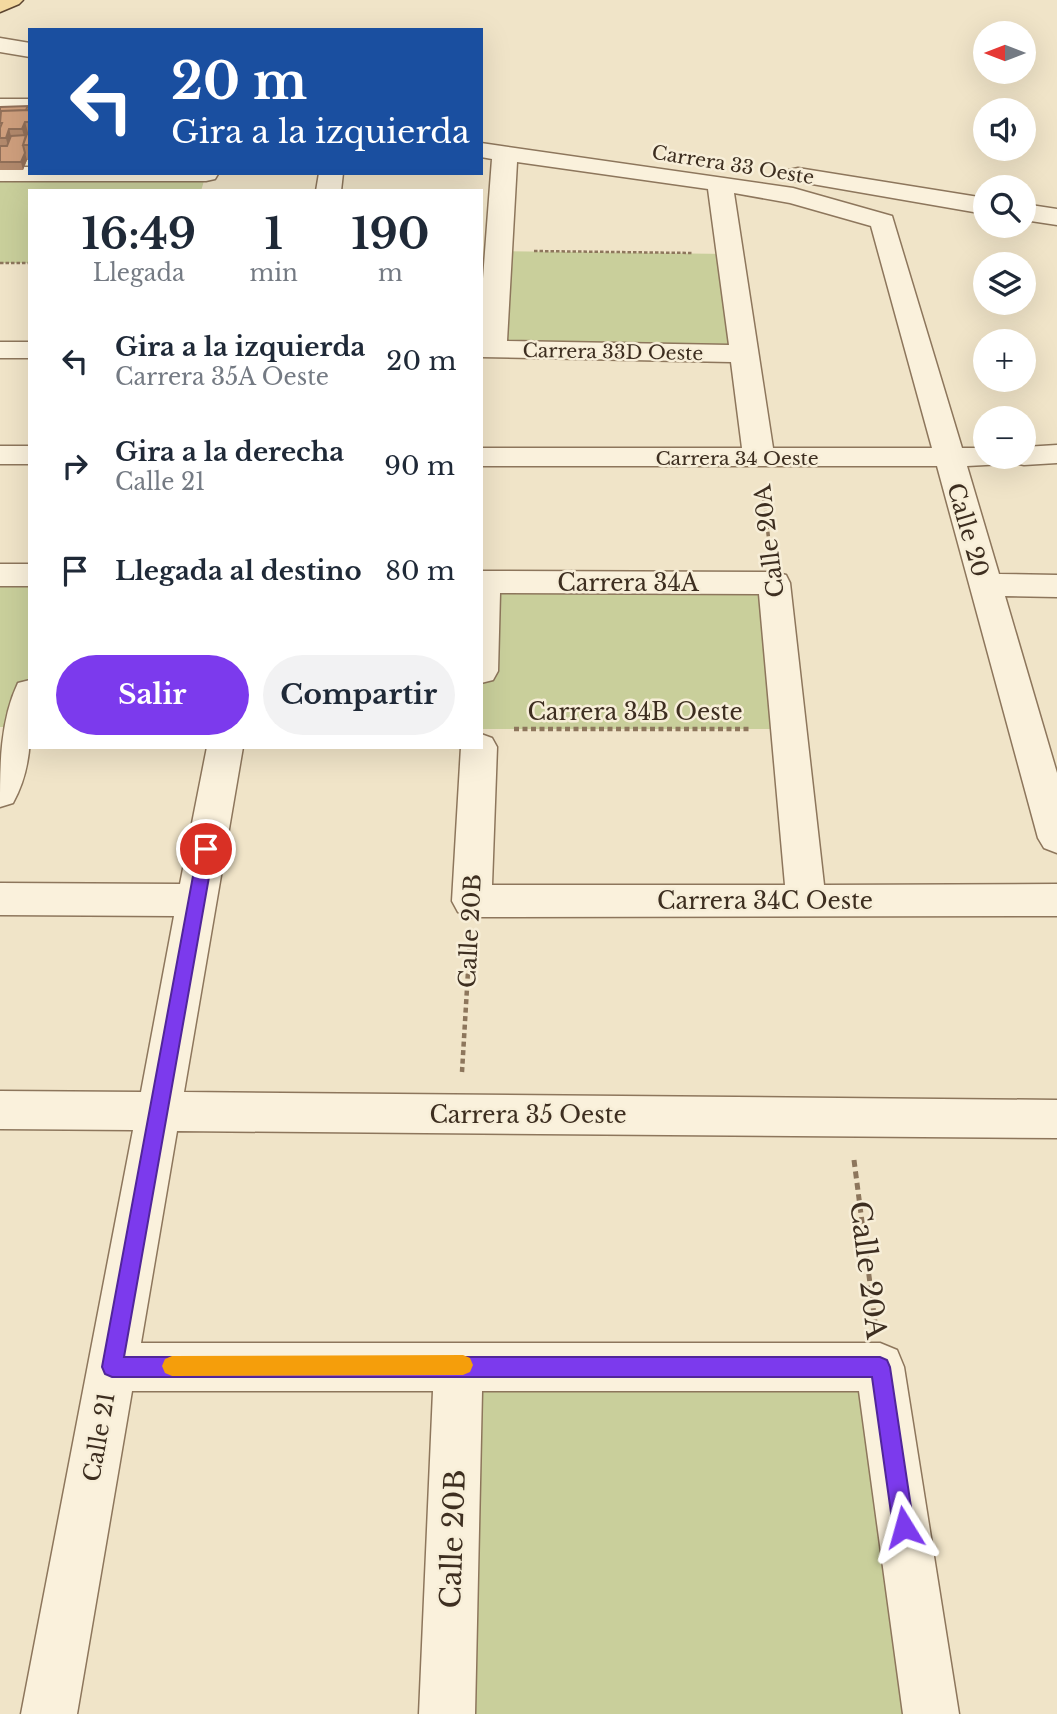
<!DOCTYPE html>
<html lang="es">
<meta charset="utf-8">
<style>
:root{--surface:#fff;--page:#f2f2f3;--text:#1f2937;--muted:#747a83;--accent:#7c3aed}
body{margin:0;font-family:"Libre Baskerville",serif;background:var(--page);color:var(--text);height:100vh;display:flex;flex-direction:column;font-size:26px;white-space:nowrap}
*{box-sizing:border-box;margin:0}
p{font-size:23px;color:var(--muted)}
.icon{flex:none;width:38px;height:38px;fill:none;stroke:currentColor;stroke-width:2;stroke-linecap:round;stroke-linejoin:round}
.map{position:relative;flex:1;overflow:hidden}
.details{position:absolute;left:28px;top:189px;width:455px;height:560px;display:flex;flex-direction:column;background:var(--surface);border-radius:0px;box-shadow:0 7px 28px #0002}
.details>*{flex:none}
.guide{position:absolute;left:28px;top:28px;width:455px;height:147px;border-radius:0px;box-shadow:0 7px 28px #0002;background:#1a4fa0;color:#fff;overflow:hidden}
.needle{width:46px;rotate:270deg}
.fabs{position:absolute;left:973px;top:21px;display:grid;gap:14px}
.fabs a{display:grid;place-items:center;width:63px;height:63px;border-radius:50%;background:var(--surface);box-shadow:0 7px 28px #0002;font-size:35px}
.pin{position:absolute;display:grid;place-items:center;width:60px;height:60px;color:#fff;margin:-30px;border:4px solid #fff;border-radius:50%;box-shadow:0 2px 7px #0007}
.me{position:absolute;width:77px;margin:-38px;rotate:352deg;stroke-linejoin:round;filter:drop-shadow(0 0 5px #0008)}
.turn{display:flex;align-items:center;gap:24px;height:147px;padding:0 28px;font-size:32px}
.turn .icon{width:91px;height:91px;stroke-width:2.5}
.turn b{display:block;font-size:49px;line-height:60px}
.eta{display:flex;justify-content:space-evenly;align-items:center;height:119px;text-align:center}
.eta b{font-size:42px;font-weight:700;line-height:49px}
.primary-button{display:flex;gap:14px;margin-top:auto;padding:14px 28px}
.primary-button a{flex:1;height:80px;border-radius:42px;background:var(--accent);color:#fff;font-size:28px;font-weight:700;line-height:80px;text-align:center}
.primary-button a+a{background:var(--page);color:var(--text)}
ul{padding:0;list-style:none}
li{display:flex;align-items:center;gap:21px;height:105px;padding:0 28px}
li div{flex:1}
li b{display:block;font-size:26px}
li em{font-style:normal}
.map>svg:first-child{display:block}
.green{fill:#c9cf9b}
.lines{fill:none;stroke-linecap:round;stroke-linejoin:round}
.minor-casing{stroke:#8d765c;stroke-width:3}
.major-casing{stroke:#5b4430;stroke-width:3}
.path-far3{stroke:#8d765c;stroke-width:2.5;stroke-dasharray:3.5 2;stroke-linecap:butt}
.path-far2{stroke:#8d765c;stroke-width:3.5;stroke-dasharray:4.5 2.5;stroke-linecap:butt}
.path-far1{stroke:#8d765c;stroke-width:4.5;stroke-dasharray:5 3.5;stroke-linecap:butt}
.path{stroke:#8d765c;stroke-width:5;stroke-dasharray:7 4.5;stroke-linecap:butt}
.minor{fill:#faf1dc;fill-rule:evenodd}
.major{fill:#f3d9a0;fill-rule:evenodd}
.wall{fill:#b2896c}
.shaded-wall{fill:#916f58}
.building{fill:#cf9f7d;stroke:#916f58;stroke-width:2}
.route{fill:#7c3aed;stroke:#51269a;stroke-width:2}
.slow{fill:#f59e0b}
.labels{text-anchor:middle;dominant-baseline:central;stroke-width:5;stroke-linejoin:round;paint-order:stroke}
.far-street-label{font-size:19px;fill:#3d2e20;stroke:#f7eed8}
.street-label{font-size:23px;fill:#3d2e20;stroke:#f7eed8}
.near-street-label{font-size:28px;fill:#3d2e20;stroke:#f7eed8}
</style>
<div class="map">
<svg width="1057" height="1714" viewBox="0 0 1057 1714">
<rect width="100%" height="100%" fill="#f0e4c8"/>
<path class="green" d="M0 174H206L201 191H30V263H0Z
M497 251 729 254 745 354 492 349Z
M0 575H30V692L20 727H0Z
M484 583H774L790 729H481Z
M458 1365 880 1367 931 1714H447Z"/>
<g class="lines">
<g class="minor-casing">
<path id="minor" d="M0 38 30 43V57L0 52Z
M0 99H30V113H0Z
M481 143 793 188 892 216 962 448H985V457H1008L1004 464 967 466 999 574 1057 575V597L1005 596 1057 773V853L1044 848 1038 838 937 466H481V448H742L731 362 481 357V305L492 159 481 157ZM517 162 708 189 729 345 507 341ZM734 193 790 203 871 226 932 448H773Z
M0 167H30V173L218 174 215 179 206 181H0Z
M798 168 985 198V214L789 180 786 175 789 170Z
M319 173H343L341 191H316Z
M1024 204 1057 209V225L1024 220Z
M0 342H30V358H0Z
M1057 445V463L1024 465 1013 463 1009 457H1024V447Z
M0 446H30V464H0Z
M0 564H30V586H0Z
M481 571 774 572 786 575 790 583 824 885 1057 884V916L472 917 458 912 452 901 461 747H481V734L492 738 497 747 492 885H785L759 594 500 593 498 671 493 680 481 683Z
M30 680C30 724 35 763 13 803L0 807C0 765 0 721 18 683Z
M207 747H243L184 1092 1057 1100V1138L177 1131 141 1343H880L897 1350 904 1367 959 1714H903L859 1391H482L475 1714H419L433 1391H132L77 1714H21L133 1130 0 1129V1091L141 1092 174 916 0 915V883L180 884Z"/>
</g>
<g class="major-casing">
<path id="major" d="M0 0H23L19 4 0 12Z"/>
</g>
<path class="path-far3" d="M534 251 693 253
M0 263H30"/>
<path class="path-far2" d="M763 490 770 551"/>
<path class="path-far1" d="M514 729H750
M462 1072 470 938"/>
<path class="path" d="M854 1160 875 1322"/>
<use href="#minor" class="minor"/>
<use href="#major" class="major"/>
</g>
<path class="wall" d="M0 107 30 110V160H27L23 170H0Z"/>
<path class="shaded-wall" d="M25 122 29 136 26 143 22 129Z
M9 129 13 143 9 152 6 138Z
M25 153 27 160 23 170 21 162Z"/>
<path class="building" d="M28 106 26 110 1 111 0 113V107Z
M30 110V122H25L22 129H9L6 138H0V128L2 123H0L1 111Z
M27 134H30V145H23Z
M26 135 23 145 25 153 21 162H0V146H7L11 136Z"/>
<path class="route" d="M206 843 214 849 124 1357H880L887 1360 890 1367 914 1527 911 1534 904 1538 896 1534 893 1527 872 1377H112L105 1374 102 1367 198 849Z"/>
<path class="slow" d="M463 1355 470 1358 473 1365 470 1372 463 1375 172 1376 165 1373 162 1366 165 1359 172 1356Z"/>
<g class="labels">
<g class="far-street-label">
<text transform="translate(733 165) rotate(9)">Carrera 33 Oeste</text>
<text transform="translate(613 352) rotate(1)">Carrera 33D Oeste</text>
<text x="737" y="458">Carrera 34 Oeste</text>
</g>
<g class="street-label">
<text transform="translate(968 530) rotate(74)">Calle 20</text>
<text transform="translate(769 541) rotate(-97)">Calle 20A</text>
<text x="628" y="583">Carrera 34A</text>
<text x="635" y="712">Carrera 34B Oeste</text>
<text x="765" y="901">Carrera 34C Oeste</text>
<text transform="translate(470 931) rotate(-87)">Calle 20B</text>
<text x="528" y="1115">Carrera 35 Oeste</text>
<text transform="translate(99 1437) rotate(-80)">Calle 21</text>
</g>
<g class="near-street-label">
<text transform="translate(868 1270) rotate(83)">Calle 20A</text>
<text transform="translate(453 1539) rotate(-88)">Calle 20B</text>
</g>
</g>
</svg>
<div class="fabs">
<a><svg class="needle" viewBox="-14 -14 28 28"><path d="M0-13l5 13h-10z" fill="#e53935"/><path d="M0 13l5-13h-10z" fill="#747a83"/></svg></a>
<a><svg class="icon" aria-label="sound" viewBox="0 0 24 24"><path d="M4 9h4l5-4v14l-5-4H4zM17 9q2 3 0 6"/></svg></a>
<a><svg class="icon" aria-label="search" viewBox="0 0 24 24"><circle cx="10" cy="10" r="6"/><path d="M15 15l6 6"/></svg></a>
<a><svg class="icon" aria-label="layers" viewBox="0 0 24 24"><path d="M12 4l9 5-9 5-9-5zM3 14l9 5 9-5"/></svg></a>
<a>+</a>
<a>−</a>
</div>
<div class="pin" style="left:206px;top:849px;background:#d93025"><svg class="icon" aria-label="arrive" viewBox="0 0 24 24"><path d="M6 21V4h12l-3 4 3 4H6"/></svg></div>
<svg class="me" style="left:904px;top:1527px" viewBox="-20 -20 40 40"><path d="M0-17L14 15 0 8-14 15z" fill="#7c3aed" stroke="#fff" stroke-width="4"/></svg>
<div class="guide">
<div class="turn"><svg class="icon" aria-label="left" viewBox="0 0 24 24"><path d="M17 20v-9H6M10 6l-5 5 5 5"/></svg><div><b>20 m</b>Gira a la izquierda</div></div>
</div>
<section class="details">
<div class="eta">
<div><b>16:49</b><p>Llegada</p></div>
<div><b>1</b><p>min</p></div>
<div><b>190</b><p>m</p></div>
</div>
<ul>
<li><svg class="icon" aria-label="left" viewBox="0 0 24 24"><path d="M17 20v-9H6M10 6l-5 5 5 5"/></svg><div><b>Gira a la izquierda</b><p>Carrera 35A Oeste</p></div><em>20 m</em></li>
<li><svg class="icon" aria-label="right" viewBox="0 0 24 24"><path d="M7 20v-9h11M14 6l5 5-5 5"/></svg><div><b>Gira a la derecha</b><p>Calle 21</p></div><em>90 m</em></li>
<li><svg class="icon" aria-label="arrive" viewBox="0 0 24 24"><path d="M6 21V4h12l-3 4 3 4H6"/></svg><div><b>Llegada al destino</b></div><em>80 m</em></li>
</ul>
<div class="primary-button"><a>Salir</a><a>Compartir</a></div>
</section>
</div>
